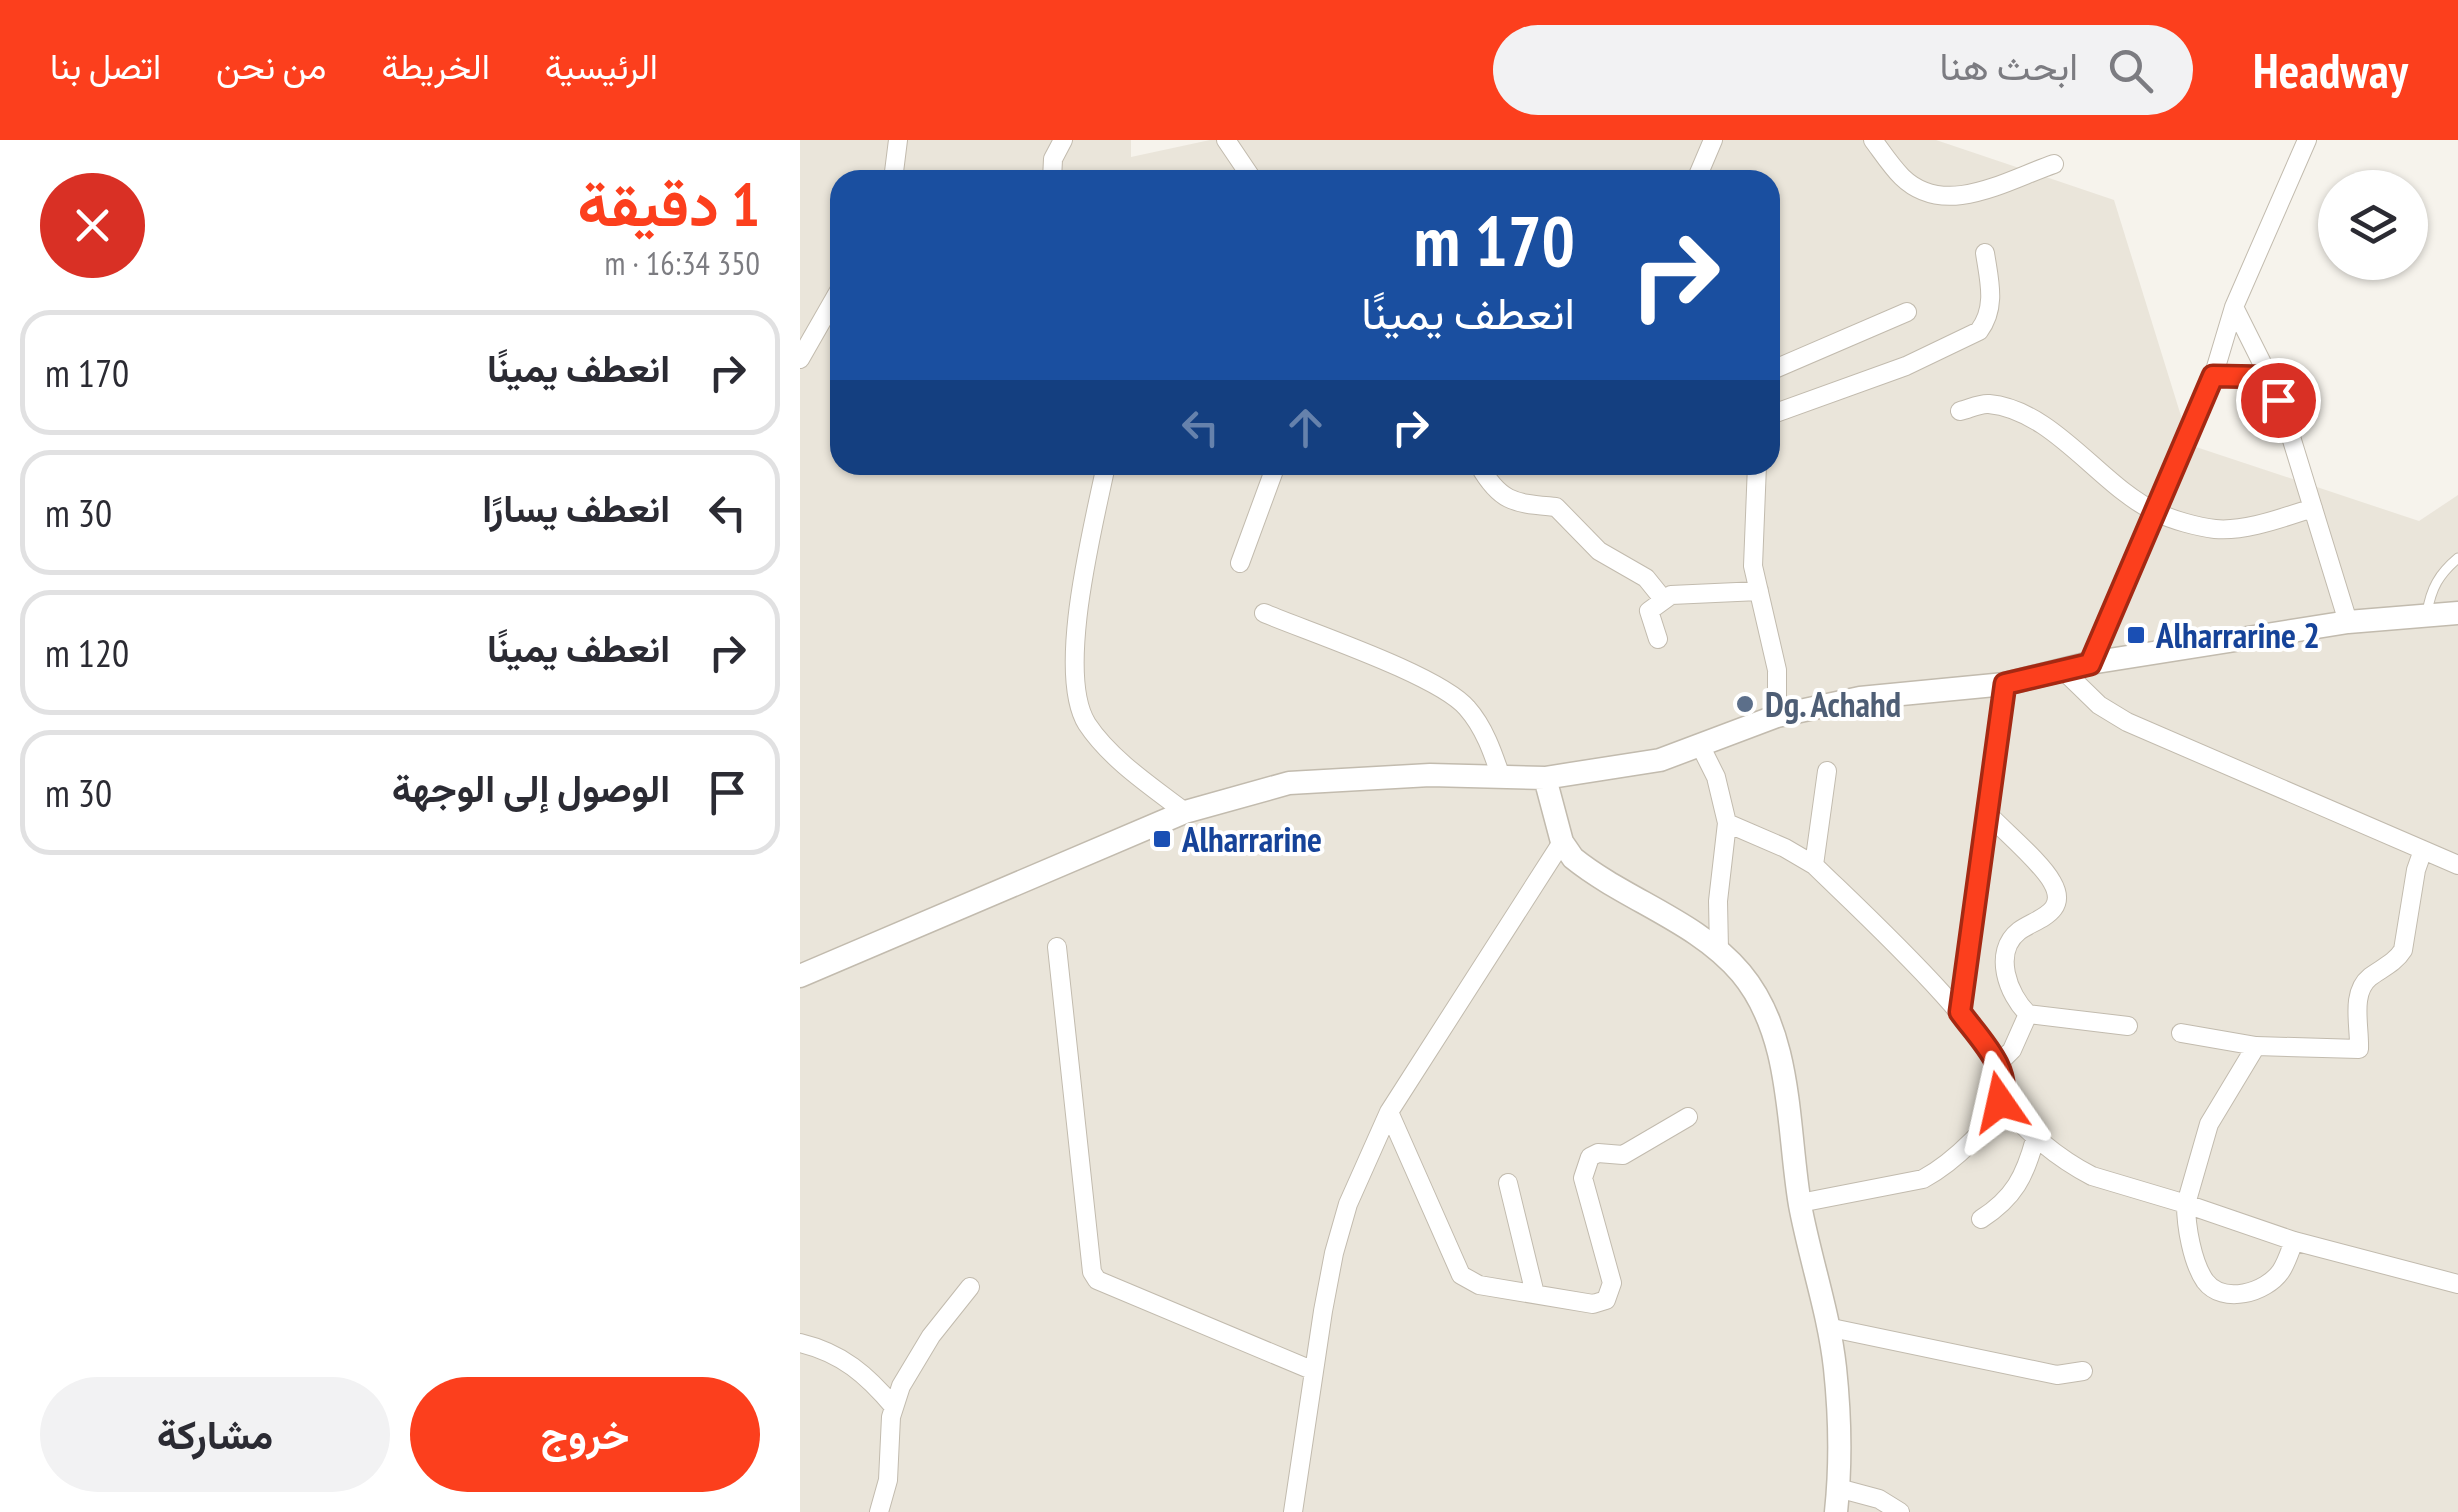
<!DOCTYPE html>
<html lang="ar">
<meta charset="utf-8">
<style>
:root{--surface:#fff;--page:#f2f2f3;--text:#2b2b33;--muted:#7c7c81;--line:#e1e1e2;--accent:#fc3f1d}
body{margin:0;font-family:"PT Sans Narrow",Vazirmatn,sans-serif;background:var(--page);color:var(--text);direction:rtl;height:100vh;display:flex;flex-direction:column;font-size:38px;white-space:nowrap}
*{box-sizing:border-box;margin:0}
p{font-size:32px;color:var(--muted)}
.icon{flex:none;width:55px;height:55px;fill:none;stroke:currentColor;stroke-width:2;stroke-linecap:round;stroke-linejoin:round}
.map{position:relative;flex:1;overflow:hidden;direction:ltr}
.sheet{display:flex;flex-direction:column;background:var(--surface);width:800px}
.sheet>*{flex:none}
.top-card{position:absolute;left:30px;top:30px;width:950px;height:305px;border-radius:30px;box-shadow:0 2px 8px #0004;direction:rtl;background:#1a4fa0;color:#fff;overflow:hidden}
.fabs{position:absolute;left:1518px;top:30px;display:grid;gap:20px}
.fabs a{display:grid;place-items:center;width:110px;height:110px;border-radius:50%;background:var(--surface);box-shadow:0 2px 8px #0004;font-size:50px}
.pin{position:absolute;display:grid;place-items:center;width:85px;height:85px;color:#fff;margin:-42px;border:5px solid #fff;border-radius:50%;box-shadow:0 2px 10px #0007}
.me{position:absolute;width:110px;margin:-55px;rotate:349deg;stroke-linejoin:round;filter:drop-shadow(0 0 8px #0008)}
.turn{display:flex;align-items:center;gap:35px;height:210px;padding:0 40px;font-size:45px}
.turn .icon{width:130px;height:130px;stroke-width:2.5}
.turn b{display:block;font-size:70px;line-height:85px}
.lanes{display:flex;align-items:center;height:95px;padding:0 40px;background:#0003;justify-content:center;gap:50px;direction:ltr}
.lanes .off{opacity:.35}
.round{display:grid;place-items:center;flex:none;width:105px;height:105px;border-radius:52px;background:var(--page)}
.overview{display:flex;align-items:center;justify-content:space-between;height:170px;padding:0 40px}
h1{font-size:60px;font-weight:700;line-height:75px;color:var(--accent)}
.action{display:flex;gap:20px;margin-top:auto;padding:20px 40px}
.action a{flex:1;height:115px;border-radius:60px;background:var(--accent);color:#fff;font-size:40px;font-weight:700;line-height:115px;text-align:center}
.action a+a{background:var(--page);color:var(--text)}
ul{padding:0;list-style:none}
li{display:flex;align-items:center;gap:30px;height:125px;margin:0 20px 15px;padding:0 20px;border:5px solid var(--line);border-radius:30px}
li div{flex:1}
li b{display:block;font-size:38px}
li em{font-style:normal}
header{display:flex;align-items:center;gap:60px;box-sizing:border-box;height:140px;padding:0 50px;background:var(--accent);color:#fff}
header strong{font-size:48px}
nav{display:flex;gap:55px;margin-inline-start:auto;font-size:35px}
.search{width:700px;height:90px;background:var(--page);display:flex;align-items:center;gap:25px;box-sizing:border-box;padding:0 35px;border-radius:55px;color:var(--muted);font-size:38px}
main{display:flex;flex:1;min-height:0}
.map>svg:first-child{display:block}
.residential{fill:#eae5da;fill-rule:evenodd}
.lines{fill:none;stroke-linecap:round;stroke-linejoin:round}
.service-casing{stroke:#c2bbae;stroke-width:11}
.minor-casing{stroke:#c2bbae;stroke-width:20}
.tertiary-casing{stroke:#c2bbae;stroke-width:25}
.service{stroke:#fff;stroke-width:9}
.minor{stroke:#fff;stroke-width:18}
.tertiary{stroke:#fff;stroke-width:22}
.route-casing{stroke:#a42913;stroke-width:25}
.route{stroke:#fc3f1d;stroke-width:18}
.transit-dot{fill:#1a4fb4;stroke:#fff;stroke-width:4}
.service-dot{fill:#5c6f8a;stroke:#fff;stroke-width:4}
.labels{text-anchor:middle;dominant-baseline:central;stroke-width:8;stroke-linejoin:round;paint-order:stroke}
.transit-label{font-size:35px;font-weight:bold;fill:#164399;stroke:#fff;text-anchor:start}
.service-label{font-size:35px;font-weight:bold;fill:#4e5e75;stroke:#fff;text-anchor:start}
</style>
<header>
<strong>Headway</strong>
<div class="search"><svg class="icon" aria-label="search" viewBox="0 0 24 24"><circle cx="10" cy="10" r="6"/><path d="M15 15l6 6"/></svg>ابحث هنا</div>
<nav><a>الرئيسية</a><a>الخريطة</a><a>من نحن</a><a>اتصل بنا</a></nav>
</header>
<main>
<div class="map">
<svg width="1658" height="1372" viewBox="0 0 1658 1372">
<rect width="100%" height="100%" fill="#f6f3ec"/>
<path class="residential" d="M0 0H331V17L410 0H1136L1314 60 1390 305 1619 381 1658 355V1372H0ZM40 40H970V325H40Z"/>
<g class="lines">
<g class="service-casing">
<path id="service" d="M1627 473C1631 448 1639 434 1658 418"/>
</g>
<g class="minor-casing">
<path id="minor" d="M426 0 453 40
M1073 0C1082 12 1091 26 1102 37 1145 79 1207 40 1254 24
M93 40 98 0
M252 40 253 19 263 0
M896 40 913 0
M1434 167 1469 237 1487 284 1548 482
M0 219 40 149
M970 231 1107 172
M1413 237H1469
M1160 271C1169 269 1180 263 1189 264 1254 270 1301 347 1356 372 1372 380 1398 387 1415 389 1446 392 1484 377 1513 368
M970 275 1106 226 1179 191C1197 167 1189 140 1185 113
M306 325C294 384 255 533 287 584 310 619 352 647 385 672
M679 325C701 364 716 363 756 367L799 411 846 438 863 459
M957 325 953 426 977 530V576
M440 423 476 325
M464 473C509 492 639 535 667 568 684 587 693 613 701 637
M858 499 849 471 871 455 959 451
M1290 523 1413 237 1434 167 1507 0
M1263 530 1299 565 1327 582 1658 725
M901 607 916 637 927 683 918 761 919 810
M1188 674C1205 692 1241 722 1252 742 1270 773 1235 779 1219 791 1192 812 1208 855 1228 874
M927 683 985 708 1014 725C1049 760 1210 906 1204 950 1201 981 1149 1025 1123 1039L1000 1063
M1014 725 1027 631
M257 807 292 1132 297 1140 514 1231
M1160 872 1205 544
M1381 893 1456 906 1559 909C1560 886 1550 853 1570 837 1582 828 1595 823 1603 810L1616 730 1623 710
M1197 925 1212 910 1228 874 1328 886
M1200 962C1228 992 1255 1017 1292 1036L1386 1064 1409 984 1456 906
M589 972 661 1135 679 1145 793 1164 806 1160 812 1143 783 1038 790 1017 798 1013 823 1015 888 977
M708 1043 735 1154
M1181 1079C1214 1058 1225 1036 1235 999
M1494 1101C1490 1111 1487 1122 1481 1131 1466 1153 1423 1165 1405 1141 1392 1122 1386 1086 1386 1064L1494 1101 1658 1144
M1027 1187 1257 1235 1283 1231
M0 1203C42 1213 67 1235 94 1267
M1038 1348 1079 1359 1100 1372
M79 1372 88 1340 91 1277 101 1246 131 1196 170 1147
M493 1372 523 1171 534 1113 548 1064 589 972 762 702"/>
</g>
<g class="tertiary-casing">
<path id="tertiary" d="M745 638 762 702 773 718C825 760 897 781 941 833 993 895 987 988 1000 1065 1010 1119 1029 1173 1035 1228 1040 1275 1041 1325 1036 1372
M0 836 385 672 489 643 630 635 745 638 860 620 977 576 1060 558 1205 544 1290 523 1548 482 1658 473"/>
</g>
<use href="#service" class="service"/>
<use href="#minor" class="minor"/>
<use href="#tertiary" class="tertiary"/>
</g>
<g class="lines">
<g class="route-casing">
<path id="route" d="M1200 962C1215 932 1177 896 1160 872L1205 544 1290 524 1413 236 1469 237 1478 260"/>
</g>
<use href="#route" class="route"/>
</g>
<g class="transit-dot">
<rect x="1326" y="485" width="20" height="20" rx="5"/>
<rect x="352" y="689" width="20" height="20" rx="5"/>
</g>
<circle class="service-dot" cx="945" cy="564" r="10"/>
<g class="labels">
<g class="transit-label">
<text x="1356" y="495">Alharrarine 2</text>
<text x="382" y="699">Alharrarine</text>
</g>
<g class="service-label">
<text x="965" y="564">Dg. Achahd</text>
</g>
</g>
</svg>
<div class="fabs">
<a><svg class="icon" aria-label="layers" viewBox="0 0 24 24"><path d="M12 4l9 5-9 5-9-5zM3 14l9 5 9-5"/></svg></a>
</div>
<div class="pin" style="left:1478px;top:260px;background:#d93025"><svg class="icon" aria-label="arrive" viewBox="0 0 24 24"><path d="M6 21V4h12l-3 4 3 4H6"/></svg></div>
<svg class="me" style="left:1200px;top:962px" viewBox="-20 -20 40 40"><path d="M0-17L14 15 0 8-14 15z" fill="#fc3f1d" stroke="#fff" stroke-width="4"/></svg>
<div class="top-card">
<div class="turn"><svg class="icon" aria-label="right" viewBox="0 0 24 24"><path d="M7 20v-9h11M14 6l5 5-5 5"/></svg><div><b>170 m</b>انعطف يمينًا</div></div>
<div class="lanes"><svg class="icon off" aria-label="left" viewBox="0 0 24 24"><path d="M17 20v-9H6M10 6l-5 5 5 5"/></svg><svg class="icon off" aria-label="ahead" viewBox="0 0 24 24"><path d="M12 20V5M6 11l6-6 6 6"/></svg><svg class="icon" aria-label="right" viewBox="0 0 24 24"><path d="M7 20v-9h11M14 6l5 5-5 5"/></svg></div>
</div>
</div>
<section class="sheet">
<div class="overview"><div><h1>1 دقيقة</h1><p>350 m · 16:34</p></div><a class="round" style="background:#d93025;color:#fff"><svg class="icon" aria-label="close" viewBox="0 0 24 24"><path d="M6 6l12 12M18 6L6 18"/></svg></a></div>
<ul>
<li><svg class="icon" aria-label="right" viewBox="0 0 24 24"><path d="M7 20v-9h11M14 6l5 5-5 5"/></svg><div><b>انعطف يمينًا</b></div><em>170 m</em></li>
<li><svg class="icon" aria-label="left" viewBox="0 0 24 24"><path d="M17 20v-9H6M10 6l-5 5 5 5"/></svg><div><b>انعطف يسارًا</b></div><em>30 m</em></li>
<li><svg class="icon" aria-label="right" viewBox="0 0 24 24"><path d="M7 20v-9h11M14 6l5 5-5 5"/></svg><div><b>انعطف يمينًا</b></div><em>120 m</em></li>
<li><svg class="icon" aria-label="arrive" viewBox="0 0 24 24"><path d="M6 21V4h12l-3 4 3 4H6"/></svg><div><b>الوصول إلى الوجهة</b></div><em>30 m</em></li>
</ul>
<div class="action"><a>خروج</a><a>مشاركة</a></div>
</section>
</main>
